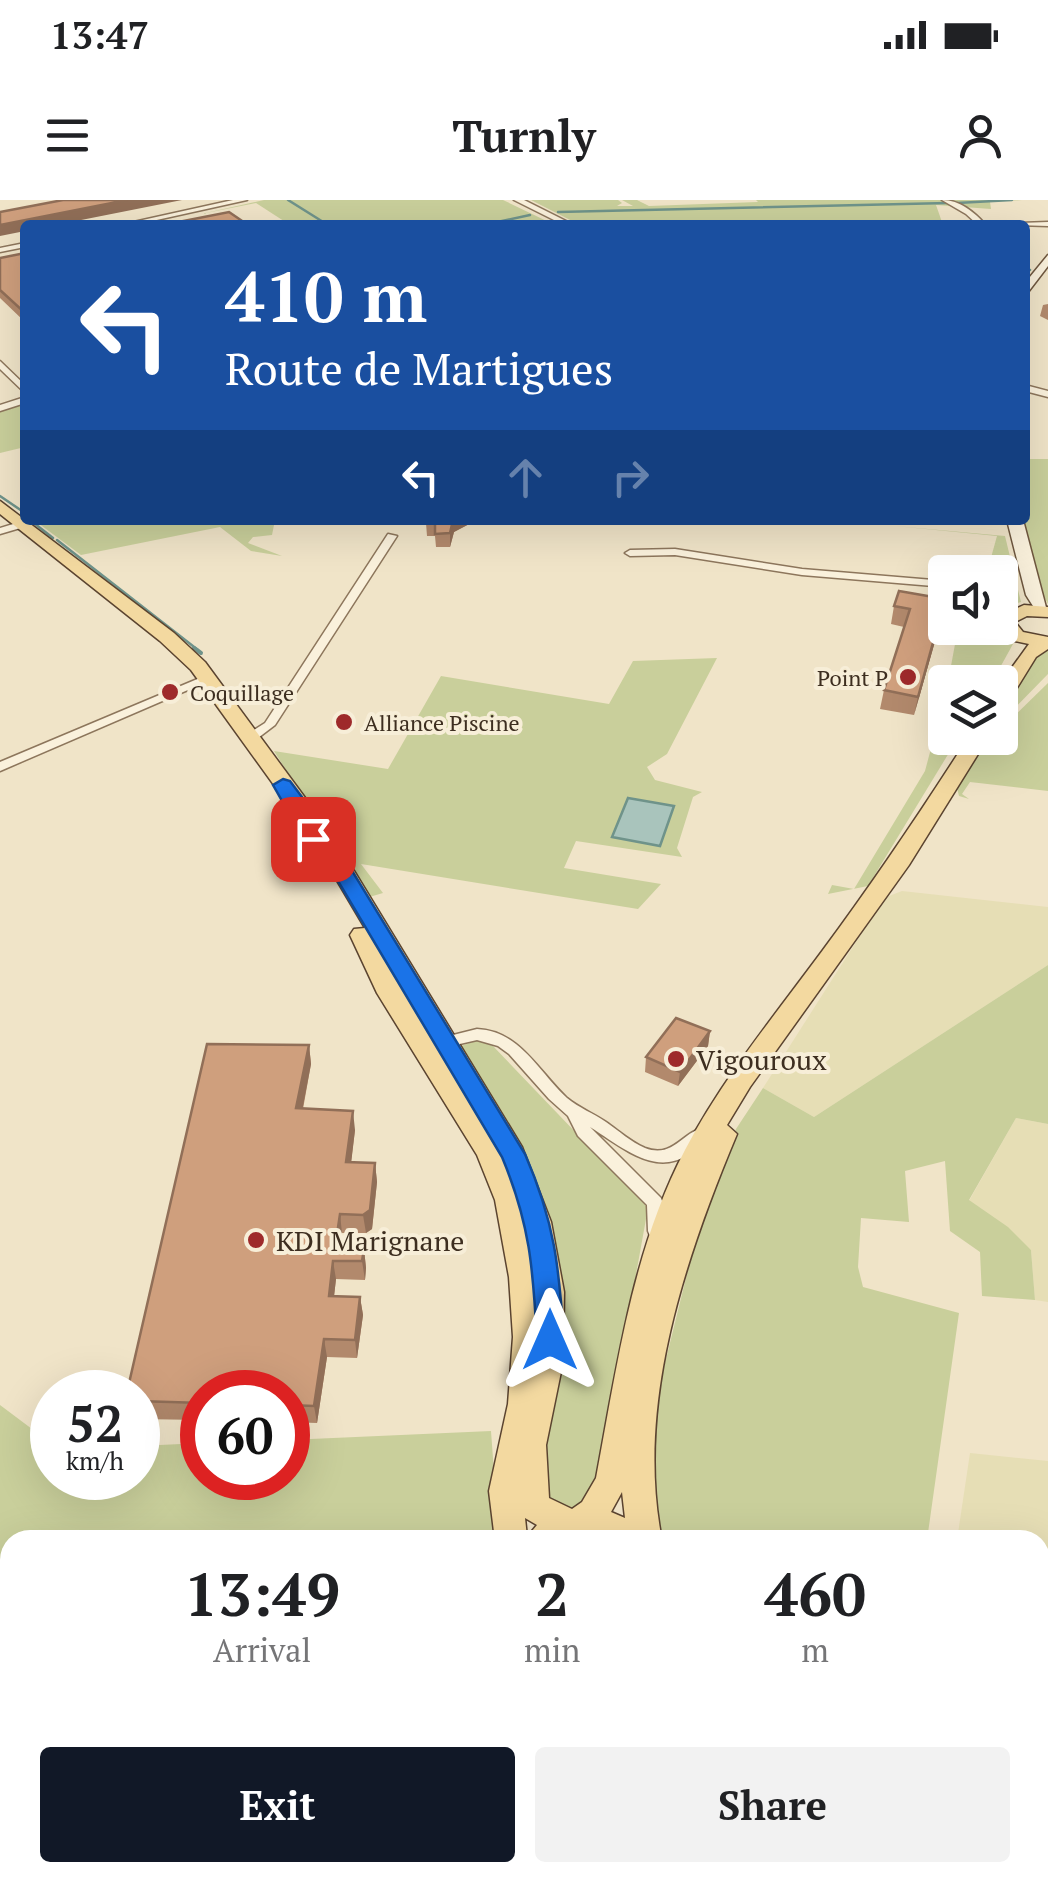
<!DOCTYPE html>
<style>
:root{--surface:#fff;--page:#f2f2f2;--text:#202124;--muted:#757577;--accent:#111827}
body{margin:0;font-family:"PT Serif",serif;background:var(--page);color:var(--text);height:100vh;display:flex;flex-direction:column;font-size:38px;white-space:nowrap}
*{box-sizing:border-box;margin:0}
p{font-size:32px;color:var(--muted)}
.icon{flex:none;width:55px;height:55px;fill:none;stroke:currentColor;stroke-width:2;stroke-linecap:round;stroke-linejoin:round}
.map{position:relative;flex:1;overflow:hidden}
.panel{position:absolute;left:0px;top:1330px;width:1050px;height:352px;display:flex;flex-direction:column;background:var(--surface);border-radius:30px 30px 0 0;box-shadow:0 10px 40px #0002}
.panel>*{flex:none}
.guide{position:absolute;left:20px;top:20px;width:1010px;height:305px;border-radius:10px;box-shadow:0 10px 40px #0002;background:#1a4fa0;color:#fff;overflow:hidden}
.buttons{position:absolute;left:928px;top:355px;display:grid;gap:20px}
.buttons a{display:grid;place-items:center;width:90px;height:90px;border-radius:10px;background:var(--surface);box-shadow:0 10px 40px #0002;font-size:50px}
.speed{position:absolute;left:30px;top:1170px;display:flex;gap:20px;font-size:50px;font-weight:700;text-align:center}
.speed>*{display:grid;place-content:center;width:130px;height:130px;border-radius:50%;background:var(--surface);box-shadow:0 10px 40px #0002;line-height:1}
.speed small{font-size:25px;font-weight:400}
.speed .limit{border:15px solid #d22;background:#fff;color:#111}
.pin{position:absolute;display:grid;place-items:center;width:85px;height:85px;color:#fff;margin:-42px;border-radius:20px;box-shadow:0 5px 15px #0006}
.me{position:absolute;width:110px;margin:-55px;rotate:0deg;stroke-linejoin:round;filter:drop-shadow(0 0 8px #0008)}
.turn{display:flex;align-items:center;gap:35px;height:210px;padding:0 40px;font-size:45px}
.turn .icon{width:130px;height:130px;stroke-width:2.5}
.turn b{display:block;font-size:70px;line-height:85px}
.lanes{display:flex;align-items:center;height:95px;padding:0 40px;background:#0003;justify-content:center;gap:50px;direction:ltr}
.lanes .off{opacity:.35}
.eta{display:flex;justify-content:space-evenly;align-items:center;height:170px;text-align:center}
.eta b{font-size:60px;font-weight:800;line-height:70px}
.button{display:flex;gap:20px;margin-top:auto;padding:20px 40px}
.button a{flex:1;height:115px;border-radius:10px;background:var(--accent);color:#fff;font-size:40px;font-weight:800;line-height:115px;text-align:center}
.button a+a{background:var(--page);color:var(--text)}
.status{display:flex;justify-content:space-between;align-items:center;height:70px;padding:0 50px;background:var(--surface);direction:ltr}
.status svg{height:28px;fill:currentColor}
header{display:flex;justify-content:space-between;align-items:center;height:130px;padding:0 40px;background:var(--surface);font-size:45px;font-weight:800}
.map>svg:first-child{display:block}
.farmland{fill:#e6deb5}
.green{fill:#c9cf9b}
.water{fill:#a9c4bc;stroke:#6f938a;stroke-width:2.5}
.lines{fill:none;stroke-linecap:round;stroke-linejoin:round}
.stream-far1{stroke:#6f938a;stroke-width:2.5}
.stream{stroke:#6f938a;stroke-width:4}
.street-casing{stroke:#8d765c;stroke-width:3}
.secondary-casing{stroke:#6f573f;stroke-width:3}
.primary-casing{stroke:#5b4430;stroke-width:3}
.street{fill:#faf1dc;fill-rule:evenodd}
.secondary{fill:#faf1dc;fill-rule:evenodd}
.primary{fill:#f3d9a0;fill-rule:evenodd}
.wall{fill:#b2896c}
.shaded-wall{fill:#916f58}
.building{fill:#cf9f7d;stroke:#916f58;stroke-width:2.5}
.route{fill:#1a73e8;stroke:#114b97;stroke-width:2.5}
.poi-dot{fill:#9e2a2b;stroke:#f7eed8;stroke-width:4}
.labels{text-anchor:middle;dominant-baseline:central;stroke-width:8;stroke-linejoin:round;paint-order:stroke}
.far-poi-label{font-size:22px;fill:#3d2e20;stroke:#f7eed8;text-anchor:start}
.poi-label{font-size:28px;fill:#3d2e20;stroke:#f7eed8;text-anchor:start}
</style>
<div class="status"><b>13:47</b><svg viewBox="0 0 49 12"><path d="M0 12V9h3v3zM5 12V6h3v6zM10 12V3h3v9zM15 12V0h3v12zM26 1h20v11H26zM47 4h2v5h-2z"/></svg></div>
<header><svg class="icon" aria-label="menu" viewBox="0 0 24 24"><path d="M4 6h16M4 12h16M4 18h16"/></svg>Turnly<svg class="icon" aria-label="person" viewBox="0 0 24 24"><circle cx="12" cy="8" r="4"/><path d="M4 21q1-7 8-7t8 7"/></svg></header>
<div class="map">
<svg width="1048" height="1682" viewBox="0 0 1048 1682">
<rect width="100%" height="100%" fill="#f0e4c8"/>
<path class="farmland" d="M902 691 1048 707V765L814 917 763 888 884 698Z
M1016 918 1048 924V1102L1035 1100 1031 1050 969 1001Z
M970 1253 1048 1261V1496L1040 1491V1340H957Z
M536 1672H769V1673L767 1682H533Z"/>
<path class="green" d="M264 0H503L555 25H290L256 3 201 14Z
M531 0H618L622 3 617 6H633L622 0H637L649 6 758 2 756 0H1022L990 2 991 9 936 5 943 25H580Z
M22 204 25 247 0 253V210Z
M1025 259H1048V404L1038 385 1022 320H1025Z
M34 320H275L272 335 253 337 248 343 282 356 251 351 220 327 81 355Z
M895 326 1005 336 1021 402 1000 408V372H987L997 336Z
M958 428H998L1013 444 992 482H948Z
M1048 449V474L1000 523C1000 501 1028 457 1048 449Z
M717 458 667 554 647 567 655 580 702 592 693 597 677 648 682 657 576 641 564 668 661 684 638 709 361 664 383 693 366 698 274 551 388 569 441 476 609 504 633 461Z
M1048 483V591L970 582 962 594 969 599 959 596 956 584 984 538H1000V530Z
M945 496V538H958L868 686 828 694 832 685 854 689 925 571Z
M1048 765V924L1016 918 969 1000 1008 1027 1031 1050 1035 1100 982 1096 980 1052 950 1031 945 961 905 971 909 1022 861 1018 858 1067 863 1087 959 1113 927 1340H660L646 1292 651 1220 701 1017 736 929 763 888 814 917Z
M478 840 493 846 648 1008 599 1279 594 1293 572 1310 539 1294 553 1196 458 847Z
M0 1205 52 1244V1278H138V1246L202 1243V1278H288V1240L491 1231 499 1340H10V1481L0 1478Z"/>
<path class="water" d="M628 598 674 606 660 646 612 637Z"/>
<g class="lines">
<path class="stream-far1" d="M288 0 328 25
M957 3 1012 0
M558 12 948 3
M483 25 530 15
M1025 69 1030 70
M0 296 25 313
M30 320 53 338
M57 340 198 450"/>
<path class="stream" d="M194 448 201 453"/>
<g class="street-casing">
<path id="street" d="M233 0H247L134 25H120Z
M514 0H524L574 25H564Z
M942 0C960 0 974 12 986 25H978L966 14Z
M1048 22V26L1016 25 1020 23Z
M25 43V47L0 52V48Z
M0 161 25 185V193L0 169Z
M1025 185 1048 191V197L1025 191Z
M25 197V203L0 211V205Z
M23 321 27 322V326L0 334V328Z
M388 334 397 336 275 525 254 541H246V535L265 523Z
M675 349 802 369 945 381V387L802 375 675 355 630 356 625 353 630 350Z
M207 475 213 478 211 480 0 571V562Z
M477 829C520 831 538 871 567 898 579 908 593 913 606 922 619 931 631 942 645 948 676 960 685 925 708 929L710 933C669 988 632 954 590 927L661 998C665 1008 667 1027 662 1036L656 1038 650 1036 648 1031 647 1005 578 936 568 916 549 899 509 854 498 846 477 840 438 849 430 844 433 840Z"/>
</g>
<g class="secondary-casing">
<path id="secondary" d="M1048 55V66L1025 96V83Z
M1007 320H1023L1048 415 1038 414 1026 395Z"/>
</g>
<g class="primary-casing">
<path id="primary" d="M0 301 174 433 205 462 331 633 522 947 551 1022 564 1092 563 1162 546 1245 549 1298 572 1309 582 1302 596 1278C617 1167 632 1051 685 950 723 878 775 815 823 750 874 681 922 610 968 538H988L909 665 750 887 727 925 737 934C685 1058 635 1205 662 1340H495L489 1291 508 1204 513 1137 509 1077 495 1000 477 955 377 793 350 735 354 729 365 728 310 635 191 470 160 441 0 314ZM622 1292 625 1318 611 1312ZM525 1318 537 1325 527 1337Z
M1024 405 1048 407V417L1027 416 1015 422 1023 432 1048 437V449L1036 457 1007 504 1000 506V484L1029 444 1010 440 999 428 1000 416Z
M1040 1529 1048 1532V1569L1040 1566Z
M455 1672H521L518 1682H451Z"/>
</g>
<use href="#street" class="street"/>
<use href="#secondary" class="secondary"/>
<use href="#primary" class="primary"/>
</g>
<path class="wall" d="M25 53V122L0 98V58Z
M1048 104V120L1040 116 1043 105Z
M931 320H967L966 323Z
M473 322 454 332 450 347H436L435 336H427L426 323Z
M894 406 942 417 914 515 880 509 884 490 904 427 891 424Z
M710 831 708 846 678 886 645 872 646 857Z
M309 845 311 864 303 909 355 930 351 962 375 963 377 982 372 1029 366 1033H342L341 1041 349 1049H364L366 1068 365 1080 336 1079 334 1096 360 1097 363 1115 357 1158 327 1157 317 1223 288 1222V1192H202V1220L138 1219V1192Z"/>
<path class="shaded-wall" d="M127 0H182L56 25H25V31L0 36V25Z
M453 320H473V322L454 332 450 347V333Z
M945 401 942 417 914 515 918 497Z
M710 831 708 846 678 886 680 872Z
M309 845 311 864 299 927 296 908Z
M353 911 355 930 349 981 346 962Z
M375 963 377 982 372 1029 366 1033 363 1015Z
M340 1014 342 1033 339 1060 336 1041Z
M364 1049 366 1068 365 1080 362 1061Z
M333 1061 336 1079 332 1114 329 1096Z
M360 1097 363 1115 357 1158 355 1140Z
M324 1139 327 1157 317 1223 314 1206Z"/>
<path class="building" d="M63 0H127L0 25V12Z
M229 12 248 25H163Z
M25 53V113L0 90V58Z
M429 320H453L450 333 435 334V323H426Z
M899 391 945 399 918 497 884 490 910 409 894 406Z
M676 818 710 831 680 872 646 857Z
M207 844 309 845 296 908 353 911 346 962 375 963 370 1010 363 1015 340 1014 336 1041H348L347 1049H364L362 1061H333L329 1096 360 1097 355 1140 324 1139 314 1206 288 1205V1192H202V1203L138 1201V1192H127Z"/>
<path class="route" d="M283 579 290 581 329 633 525 954C555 1023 559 1067 564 1140L560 1148 550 1152 541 1148 537 1140C533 1068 530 1024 502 957L316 644 306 643 273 585Z"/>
<g class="poi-dot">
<circle cx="908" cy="477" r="10"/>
<circle cx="170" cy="492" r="10"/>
<circle cx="344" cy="522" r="10"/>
<circle cx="676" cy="859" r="10"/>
<circle cx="256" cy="1040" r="10"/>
</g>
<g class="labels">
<g class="far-poi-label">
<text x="888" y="477" text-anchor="end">Point P</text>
<text x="190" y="492">Coquillage</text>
<text x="364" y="522">Alliance Piscine</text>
</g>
<g class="poi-label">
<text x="696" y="859">Vigouroux</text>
<text x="276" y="1040">KDI Marignane</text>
</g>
</g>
</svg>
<div class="buttons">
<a><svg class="icon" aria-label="sound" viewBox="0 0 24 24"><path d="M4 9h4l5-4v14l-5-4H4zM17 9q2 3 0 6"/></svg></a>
<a><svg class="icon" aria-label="layers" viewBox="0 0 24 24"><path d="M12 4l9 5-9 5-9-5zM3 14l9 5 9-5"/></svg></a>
</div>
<div class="speed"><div>52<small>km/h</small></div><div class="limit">60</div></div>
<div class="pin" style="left:313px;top:639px;background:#d93025"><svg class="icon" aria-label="arrive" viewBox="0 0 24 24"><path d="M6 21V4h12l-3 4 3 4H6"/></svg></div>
<svg class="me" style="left:550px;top:1140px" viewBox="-20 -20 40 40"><path d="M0-17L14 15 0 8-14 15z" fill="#1a73e8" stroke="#fff" stroke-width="4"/></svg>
<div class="guide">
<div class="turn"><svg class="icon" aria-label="left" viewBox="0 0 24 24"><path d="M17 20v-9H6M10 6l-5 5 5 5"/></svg><div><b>410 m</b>Route de Martigues</div></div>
<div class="lanes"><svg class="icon" aria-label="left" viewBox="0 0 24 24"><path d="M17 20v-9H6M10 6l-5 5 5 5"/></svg><svg class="icon off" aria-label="ahead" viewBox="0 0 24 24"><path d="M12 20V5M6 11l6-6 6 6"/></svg><svg class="icon off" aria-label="right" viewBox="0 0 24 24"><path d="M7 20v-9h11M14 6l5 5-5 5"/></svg></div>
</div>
<section class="panel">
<div class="eta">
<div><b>13:49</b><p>Arrival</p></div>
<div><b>2</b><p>min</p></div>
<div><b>460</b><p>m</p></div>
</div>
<div class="button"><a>Exit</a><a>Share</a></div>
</section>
</div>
